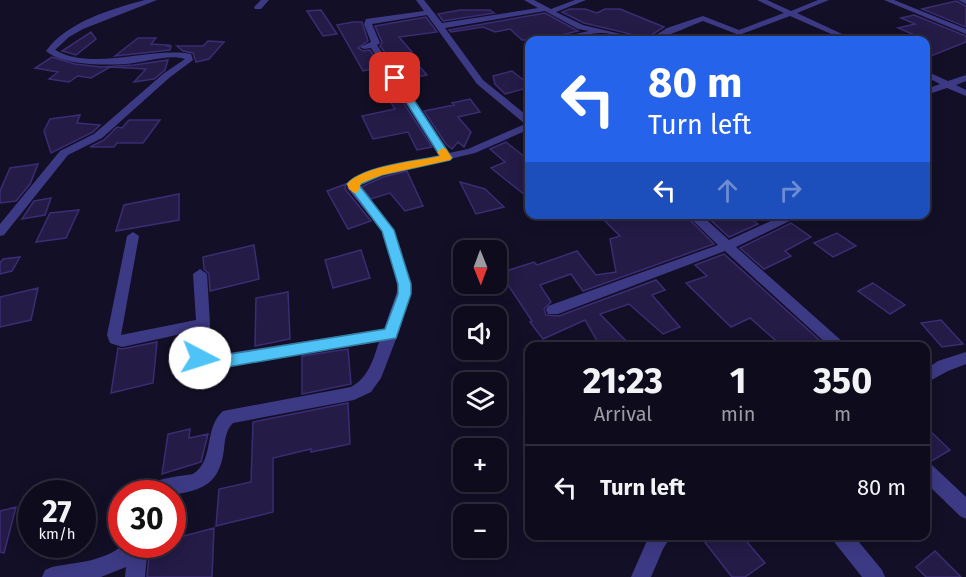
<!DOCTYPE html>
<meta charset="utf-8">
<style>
:root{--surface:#0e0b1c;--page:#171425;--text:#f1f3f6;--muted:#9b9ba3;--line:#2e2b3b}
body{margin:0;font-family:"Fira Sans",sans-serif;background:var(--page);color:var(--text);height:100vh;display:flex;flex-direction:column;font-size:22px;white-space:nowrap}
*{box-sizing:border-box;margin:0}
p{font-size:20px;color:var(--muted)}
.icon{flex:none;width:33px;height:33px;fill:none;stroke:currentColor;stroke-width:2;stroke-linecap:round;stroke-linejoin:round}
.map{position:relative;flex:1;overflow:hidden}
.details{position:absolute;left:525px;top:342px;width:405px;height:198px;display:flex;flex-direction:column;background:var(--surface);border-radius:12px;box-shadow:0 3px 15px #0003,0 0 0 2px var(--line)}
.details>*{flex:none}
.top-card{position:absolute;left:525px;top:36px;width:405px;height:183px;border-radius:12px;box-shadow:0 3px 15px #0003,0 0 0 2px var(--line);background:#2563eb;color:#fff;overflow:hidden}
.needle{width:39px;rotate:179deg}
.buttons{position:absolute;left:453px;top:240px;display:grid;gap:12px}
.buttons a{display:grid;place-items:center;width:54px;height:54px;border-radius:12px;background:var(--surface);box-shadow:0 3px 15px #0003,0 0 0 2px var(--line);font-size:30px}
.speed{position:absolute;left:18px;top:480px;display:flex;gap:12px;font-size:30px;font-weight:700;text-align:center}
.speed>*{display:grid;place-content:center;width:78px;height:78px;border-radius:50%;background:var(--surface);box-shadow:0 3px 15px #0003,0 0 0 2px var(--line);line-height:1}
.speed small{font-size:15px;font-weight:400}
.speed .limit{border:9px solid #d22;background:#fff;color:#111}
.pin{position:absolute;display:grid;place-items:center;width:51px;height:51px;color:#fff;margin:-26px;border-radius:12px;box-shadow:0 3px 9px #0006}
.me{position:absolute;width:66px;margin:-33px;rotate:95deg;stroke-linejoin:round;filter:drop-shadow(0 0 4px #0008)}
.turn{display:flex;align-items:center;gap:21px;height:126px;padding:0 24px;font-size:27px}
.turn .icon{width:78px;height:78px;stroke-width:2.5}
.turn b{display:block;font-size:42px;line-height:51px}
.lanes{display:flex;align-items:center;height:57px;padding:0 24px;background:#0003;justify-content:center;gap:30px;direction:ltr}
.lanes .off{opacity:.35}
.eta{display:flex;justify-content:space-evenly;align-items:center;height:102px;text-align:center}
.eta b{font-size:36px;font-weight:700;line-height:42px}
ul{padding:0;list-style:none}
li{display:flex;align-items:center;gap:18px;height:84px;padding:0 24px;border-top:2px solid var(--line)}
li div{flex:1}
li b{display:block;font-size:22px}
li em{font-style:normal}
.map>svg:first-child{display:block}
.building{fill:#241b47;stroke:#3b2d73;stroke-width:1.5}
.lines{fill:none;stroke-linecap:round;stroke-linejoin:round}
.street{fill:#3d3a85;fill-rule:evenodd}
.route{fill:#4fc3f7;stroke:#337fa1;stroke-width:1.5}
.slow{fill:#f59e0b}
</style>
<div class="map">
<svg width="966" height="577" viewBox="0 0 966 577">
<rect width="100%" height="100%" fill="#130f26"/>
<path class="building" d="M956 1 966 6V27L922 9Z
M570 9H585L597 13 605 9H620L664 27 647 38 584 23 562 12Z
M321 10 337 34 323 36 307 11Z
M460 10H490L494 13 443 21 438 14Z
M545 13 578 31 557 36 554 40H522L510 29 495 32 483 27 451 32 449 30Z
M914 15 966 36V42L926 58V40L898 28 915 24 901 18Z
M426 17 437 32 399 37 412 52 408 53 427 75 405 79 380 46 382 42 375 26Z
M353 22H362L368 41 358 48 363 51 370 50 381 67 363 71 337 25Z
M91 32 96 39 76 55 62 51Z
M138 38H156L151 44 168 45 166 46H171L170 50 115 56Z
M208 41 224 42 209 59 196 62 193 53 183 51 177 46H203Z
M52 57 75 64 101 67 134 65 168 60 165 70 154 79 134 82 146 69 110 67 91 78 78 76 69 82 49 79 58 72 35 68Z
M512 71 530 85V87L505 94 495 84 493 76Z
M401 99 432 147 417 150 408 132 373 139 362 116 395 109 390 101Z
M470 99 480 112 458 117 471 132 464 147 458 142 452 149 446 144 424 111 454 105 452 103Z
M80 115 77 123 100 125 93 132 51 153 44 131 50 119Z
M129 120H160L143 143H117L114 147H90L104 140 117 127 122 128Z
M506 142 530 161V199L491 168 505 162 490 149Z
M38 164 30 184 16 201 0 203V191L10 168Z
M407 171 423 206 405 211 390 193 371 199 361 187 383 177Z
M460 182 485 189 504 207 476 214Z
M346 184 345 189 371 221 348 229 327 191Z
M179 194V220L116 231 124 205Z
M51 198 45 215 22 219 34 201Z
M79 210 66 238 36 242 50 213Z
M598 214H684L714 244 583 291 571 274 540 285 551 302 544 309 546 315 559 316 656 280 665 290 652 295 680 327 663 334 629 304 600 314 631 346H600L585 320 543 339 530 322 532 321 500 273 534 262 537 265 577 251 596 275 616 272 610 239 620 236Z
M704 214H745L758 224 729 237Z
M791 223 811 237 785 251 791 256 764 269 740 248Z
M837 233 856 246 833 257 814 243Z
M254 245 259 279 210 291 209 274 204 269 203 257Z
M361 250 370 278 333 288 325 260Z
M724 254 826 346H782L750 318 731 327 686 283 707 276 695 265Z
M20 257 12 271 0 274V263L3 259Z
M873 283 905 305 890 314 858 291Z
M38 288 31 320 0 327V297Z
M288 292 290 339 255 346 256 298Z
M941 320 963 344 942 347 921 323Z
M157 342 153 383 111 393 118 348 122 349Z
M348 349 351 384 302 394V356Z
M348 403 350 444 311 452V449L273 458V512L216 526 219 489 251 482 253 422Z
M926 427 950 450 930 462 926 460Z
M190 429 189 438 208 434 201 462 162 474 168 434Z
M16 507 4 553 0 552V511Z
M214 528 212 577H147L150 544H172V539Z
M700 536H742L765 563 745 577H732Z
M935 551 961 577H926L916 567Z"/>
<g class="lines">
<path class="street" d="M145 0H157L83 29 69 37 55 50C93 72 152 46 191 54L193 60 169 78 102 138 68 155 4 235 0 236V224L60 151 94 134 163 74 185 59C171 54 149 61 134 63 112 66 62 66 46 51 67 22 111 9 145 0Z
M261 0H269L261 9H255L254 7Z
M416 0H424L442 23 538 8 524 0H534L551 9 575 0H586L556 12 583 25 646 40C630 42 615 32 599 33 585 34 571 40 556 40L557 38 589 31 578 29 545 11 445 28 483 80 530 118V129L475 153 382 175 360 184 359 188 394 230 412 289 398 334 381 378 371 392 354 400 233 423C226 430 225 439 224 449 220 483 204 490 172 495V494H142C149 477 178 477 193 474 215 460 203 429 223 411L351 387C369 377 373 360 379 342L206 369 201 368 192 358 195 331 122 347 110 343 107 335 127 236 133 232 139 236 121 335 196 320 193 274 200 269 207 274 210 324 209 356 384 329 398 289 389 249 382 231 347 188 351 180 375 170 440 155 371 48 364 49 360 47 371 42 364 24 366 19 424 11ZM427 15 477 84 525 124 468 149 449 153 377 45 380 43 372 24Z
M757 0H767L791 11 818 0H829L797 13 855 40H845L790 16 739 35 703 21C689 26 659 41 648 40L667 28 703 16 739 30 784 13Z
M884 0H894L966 29V34Z
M958 0H966V4Z
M926 71 948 81 966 75V81L956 85 966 90V96L947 88 926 95V89L940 84 926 77Z
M686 214H700L729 240 786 214H804L736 247 843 342 845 346H829L725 251 558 314H548L546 310 548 306 718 245Z
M966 352V364L948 371 926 383V369L938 361Z
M926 462 932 465 966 497V519L960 516 926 483Z
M649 536H671L663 549 651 577H631Z
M833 536H854L882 570 885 577H862L835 543Z
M124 544H148L145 577H125L126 567 101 577H42L45 570 52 567C77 562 104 562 124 544Z"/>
</g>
<path class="route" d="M392 77H399L452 158 450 160 382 175 359 185 394 230 411 284V294L396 338 210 370 195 363 193 358 195 354 200 352 212 357 385 329 398 294V284L382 231 347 184C362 166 417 161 440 156L391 78Z"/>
<path class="slow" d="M443 148 446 149 452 158 450 160 382 175 361 183 358 192 354 193 349 189 347 184C362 166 417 161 440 156L437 152Z"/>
</svg>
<div class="buttons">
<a><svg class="needle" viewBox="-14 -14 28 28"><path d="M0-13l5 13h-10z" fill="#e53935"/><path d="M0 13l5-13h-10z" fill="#9b9ba3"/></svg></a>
<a><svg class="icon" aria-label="sound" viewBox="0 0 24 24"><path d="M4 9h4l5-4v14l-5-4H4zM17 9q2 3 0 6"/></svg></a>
<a><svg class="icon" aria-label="layers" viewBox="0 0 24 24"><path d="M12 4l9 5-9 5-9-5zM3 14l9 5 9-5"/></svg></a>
<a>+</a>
<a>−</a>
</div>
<div class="speed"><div>27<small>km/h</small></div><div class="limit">30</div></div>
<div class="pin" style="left:395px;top:78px;background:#d93025"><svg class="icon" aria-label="arrive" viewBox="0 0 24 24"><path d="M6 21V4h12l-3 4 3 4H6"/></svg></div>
<svg class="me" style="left:200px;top:358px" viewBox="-20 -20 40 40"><circle r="19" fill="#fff"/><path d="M0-13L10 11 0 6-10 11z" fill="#4fc3f7"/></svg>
<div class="top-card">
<div class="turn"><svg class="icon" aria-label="left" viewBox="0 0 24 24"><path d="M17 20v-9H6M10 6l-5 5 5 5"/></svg><div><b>80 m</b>Turn left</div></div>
<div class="lanes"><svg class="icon" aria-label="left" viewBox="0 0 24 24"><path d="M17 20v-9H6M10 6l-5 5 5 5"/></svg><svg class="icon off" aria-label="ahead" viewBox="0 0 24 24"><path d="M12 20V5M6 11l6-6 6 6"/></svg><svg class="icon off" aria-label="right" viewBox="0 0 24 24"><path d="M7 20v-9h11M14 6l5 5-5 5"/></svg></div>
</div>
<section class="details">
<div class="eta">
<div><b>21:23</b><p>Arrival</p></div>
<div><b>1</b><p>min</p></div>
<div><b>350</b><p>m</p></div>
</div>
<ul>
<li><svg class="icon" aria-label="left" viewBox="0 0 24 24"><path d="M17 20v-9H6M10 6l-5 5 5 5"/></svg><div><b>Turn left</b></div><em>80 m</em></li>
</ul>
</section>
</div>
